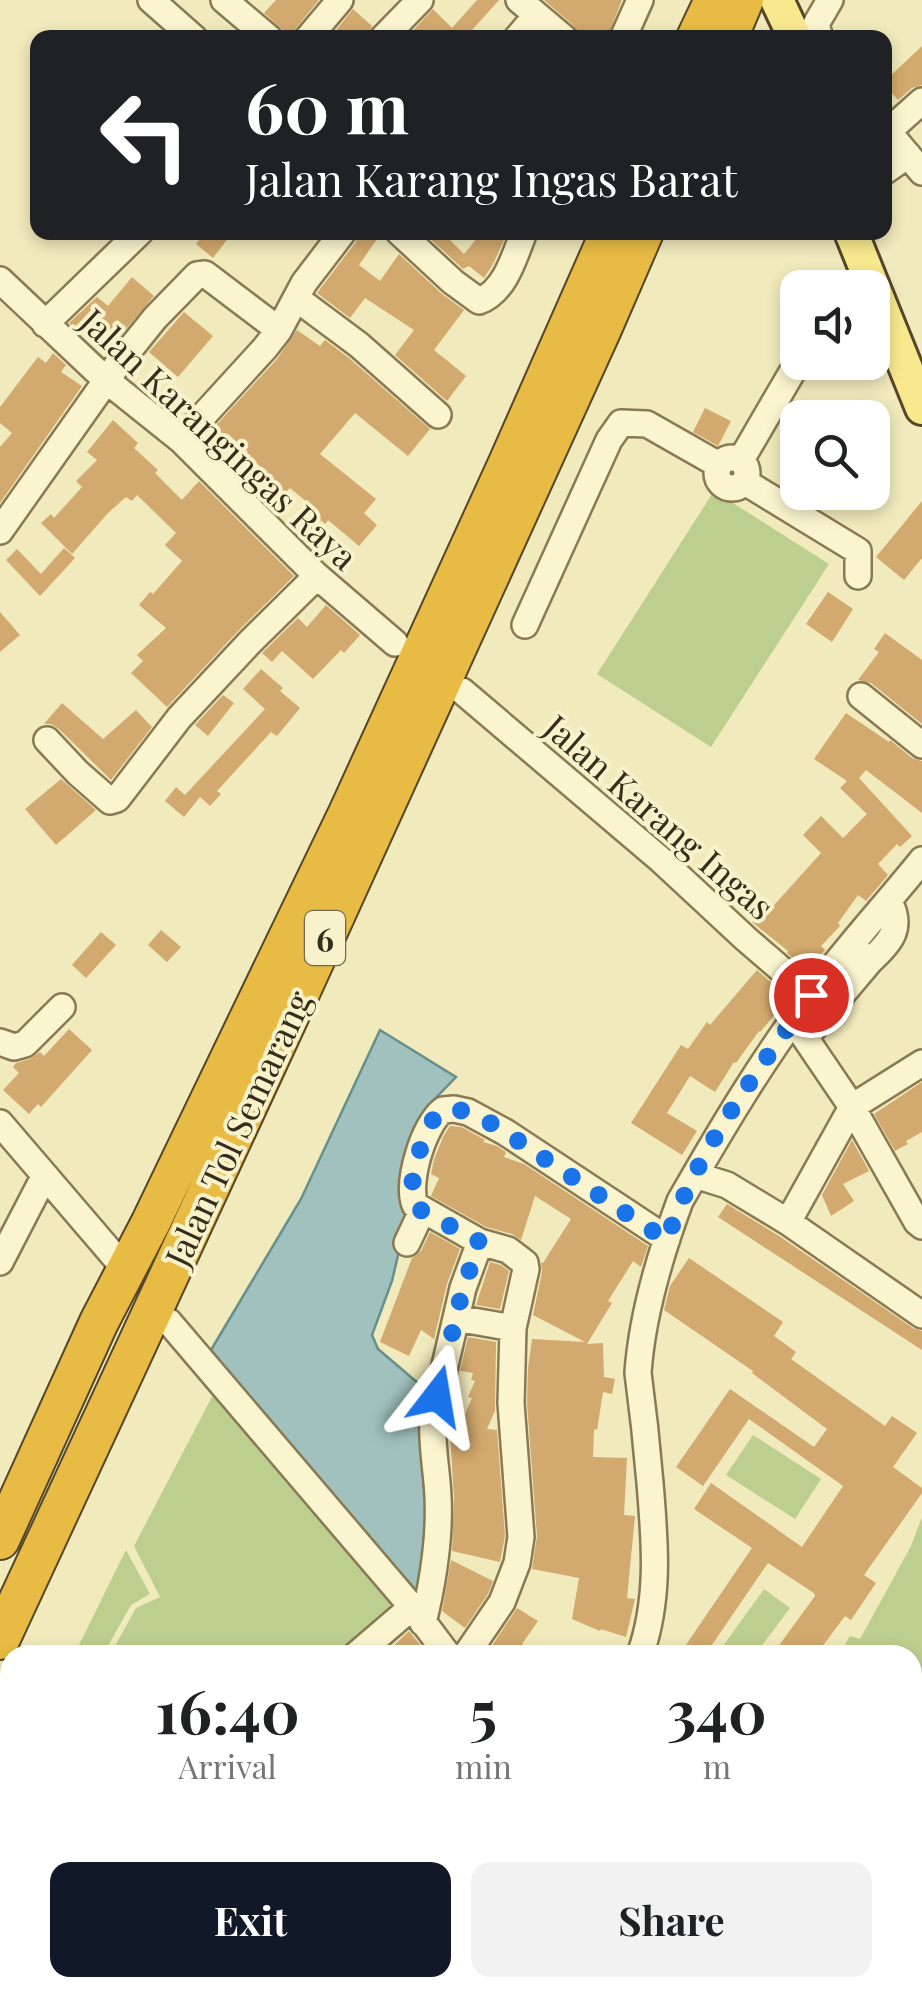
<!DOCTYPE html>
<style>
:root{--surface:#fff;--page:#f2f2f2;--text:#202124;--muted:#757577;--accent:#111827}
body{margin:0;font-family:"Playfair Display",serif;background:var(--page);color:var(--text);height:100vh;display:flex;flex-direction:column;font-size:38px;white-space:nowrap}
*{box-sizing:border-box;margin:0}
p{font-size:32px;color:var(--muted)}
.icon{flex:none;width:55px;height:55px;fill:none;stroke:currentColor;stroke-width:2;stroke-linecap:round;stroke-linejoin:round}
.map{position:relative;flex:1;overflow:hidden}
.sheet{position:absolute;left:0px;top:1645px;width:922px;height:352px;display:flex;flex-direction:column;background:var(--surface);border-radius:30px 30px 0 0;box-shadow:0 5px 15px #0003}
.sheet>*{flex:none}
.top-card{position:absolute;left:30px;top:30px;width:862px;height:210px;border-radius:20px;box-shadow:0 5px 15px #0003;background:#202124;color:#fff;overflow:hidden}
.fabs{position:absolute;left:780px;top:270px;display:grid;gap:20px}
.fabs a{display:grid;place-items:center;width:110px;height:110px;border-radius:20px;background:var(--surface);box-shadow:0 5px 15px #0003;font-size:50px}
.pin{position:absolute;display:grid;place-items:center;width:85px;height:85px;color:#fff;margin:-42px;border:5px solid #fff;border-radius:50%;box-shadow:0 2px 10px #0007}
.me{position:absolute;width:110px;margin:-55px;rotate:14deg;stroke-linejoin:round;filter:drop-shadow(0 0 8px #0008)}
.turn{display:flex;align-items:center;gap:35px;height:210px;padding:0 50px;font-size:45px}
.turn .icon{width:130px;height:130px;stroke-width:2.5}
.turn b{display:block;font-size:70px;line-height:85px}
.eta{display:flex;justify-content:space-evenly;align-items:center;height:170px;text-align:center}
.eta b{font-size:60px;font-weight:700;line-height:70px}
.cta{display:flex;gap:20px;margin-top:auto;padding:20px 50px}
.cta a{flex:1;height:115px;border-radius:20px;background:var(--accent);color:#fff;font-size:40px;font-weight:700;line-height:115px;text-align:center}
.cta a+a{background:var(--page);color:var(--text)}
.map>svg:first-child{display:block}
.green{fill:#bdcf8f}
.water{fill:#a0c1bd;stroke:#678f8c;stroke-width:2.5}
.building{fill:#d2a96e}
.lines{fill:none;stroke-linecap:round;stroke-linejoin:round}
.minor-casing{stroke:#897954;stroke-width:30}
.major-casing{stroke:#564629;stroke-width:38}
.highway-casing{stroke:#564629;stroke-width:42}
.minor{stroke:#fbf5cf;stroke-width:25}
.major{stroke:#f8e98f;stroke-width:32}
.highway{stroke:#e8bc44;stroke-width:38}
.route{stroke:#1a73e8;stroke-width:18;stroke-dasharray:0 32.4}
.labels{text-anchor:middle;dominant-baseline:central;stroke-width:8;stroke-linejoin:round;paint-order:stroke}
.shield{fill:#f8f2cc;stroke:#71684f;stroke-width:2.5}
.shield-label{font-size:32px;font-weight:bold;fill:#372d1a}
.street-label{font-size:35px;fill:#372d1a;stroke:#f8f2cc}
</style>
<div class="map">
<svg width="922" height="1996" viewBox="0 0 922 1996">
<rect width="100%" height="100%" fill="#f1eabc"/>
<path class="green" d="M714 491 829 564 711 747 597 674Z
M215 1391 395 1608 362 1655H110L136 1608 160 1597 134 1546Z
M753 1435 821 1479 795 1519 726 1475Z
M922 1517V1697L913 1689 912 1655H839L850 1636 860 1639 911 1546Z
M126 1550 150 1594 131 1605 103 1655H74Z
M764 1589 790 1608 755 1655H736L723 1646Z"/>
<path class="water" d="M380 1030 456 1077 431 1103 410 1160 406 1221 392 1281 372 1335 378 1349 425 1389 417 1418 435 1499 418 1599 211 1350 301 1199Z"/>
<path class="building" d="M276 0H319L296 28 292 38 264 13Z
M477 0H499L465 38H406L433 9 452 28Z
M544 0H622L607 38H580L574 26Z
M353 9 372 26 367 36 330 38Z
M922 46V85L912 88 898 100 885 86V81Z
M205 232H233L213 258 196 244Z
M359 232H382L359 265 380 281 399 254 442 294 464 310 434 350 466 376 447 401 395 355 414 330 365 298 350 318 317 293 356 242Z
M427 232H442L464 254 482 232H495L504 240 493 264 484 278 469 266 463 269 426 235Z
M132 277 154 296 115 342 87 318 77 331 69 323 97 297 108 306Z
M184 312 213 336 178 377 149 352Z
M297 330 320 346 325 340 349 358 430 429 408 456 355 413 320 454 376 499 364 513 377 525 359 546 328 520 325 524 321 520 307 543 297 533 313 507 290 488 284 494 258 471 261 467 246 454 248 452 228 434 218 445 207 435 277 359Z
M53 353 66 365 61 372 82 386 0 503V447L12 433 0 423V407L38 357 46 363Z
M705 408 731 421 718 446 693 432Z
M113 420 138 443 134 448 158 470 155 473 182 500 199 481 294 576 238 631 167 707 131 673 143 661 137 655 166 628 139 605 150 592 153 594 182 561 165 545 176 533 137 495 132 501 126 497 108 513 72 554 41 523 51 514 54 518 82 487 76 481 97 460 87 452Z
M922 501V558L904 580 876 557Z
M64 548 75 558 40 596 6 560 17 549 41 574Z
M828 592 853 609 832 642 806 624Z
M326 605 360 635 344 653 341 650 313 679 282 651 272 662 262 653 298 618 307 627Z
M0 612 20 635 0 652Z
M885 633 922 660V724L871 683 858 680 879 652 874 649Z
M261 669 283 688 280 691 300 708 277 736 271 732 217 791 221 794 210 806 200 797 184 817 165 801 176 787 185 795 265 709 243 689Z
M223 695 234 703 208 736 195 725Z
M62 703 103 739 136 710 152 727 111 780 59 729 51 724H44Z
M846 713 889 742 890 740 912 758 922 761V813L866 770 859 778 912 836 900 847 897 844 878 864 888 875 866 901 858 895 838 923 840 926 821 946 825 950 807 970 787 953 788 951 752 922 761 909 767 913 821 853 803 835 821 816 843 838 867 814 840 788 847 781 814 759Z
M61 779 96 810 56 845 25 809Z
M161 930 181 947 167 962 148 945Z
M101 932 116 945 86 978 72 965Z
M757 970 789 998 760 1032 759 1031 736 1063 734 1062 715 1092 690 1076 667 1113 697 1131 682 1155 631 1123 681 1045 688 1049 707 1022 710 1025Z
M69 1029 92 1050 41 1107 38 1104 29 1114 3 1090 19 1073 13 1067 16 1063 30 1059 40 1052 44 1056Z
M922 1082V1132L906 1141 908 1144 895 1151 874 1114Z
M450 1126 462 1127 485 1140 483 1142 497 1146 506 1152 504 1157 524 1164 648 1246 641 1267 633 1261 608 1301 612 1303 587 1344 603 1343 604 1377 615 1379 612 1394 603 1392 597 1430 594 1429 593 1457 627 1458 624 1515 635 1516 627 1598 635 1599 626 1637 601 1629 600 1631 572 1619 579 1578 532 1569 537 1536 527 1403 528 1368 532 1339 585 1342 533 1315 542 1272 541 1262 543 1263 571 1219 535 1196 521 1240 512 1234 486 1227 431 1196 439 1178 431 1174 434 1159 444 1135Z
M852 1140 869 1171 843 1184 854 1201 831 1216 822 1195Z
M727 1204 779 1236 913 1328 922 1331V1350L718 1217Z
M430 1232 460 1249 447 1284 434 1339 421 1330 409 1356 380 1342 412 1258 421 1251Z
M689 1258 783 1322 774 1336 796 1352 791 1359 885 1426 892 1416 917 1433 893 1467 922 1488V1493L864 1575 876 1583 851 1620 845 1616 816 1655H772L815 1596 814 1593 768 1563 705 1655H679L752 1548 694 1509 711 1483 802 1547 843 1486 749 1419 703 1486 676 1467 730 1389 814 1447 827 1429 752 1373 753 1371 664 1310 670 1286Z
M490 1262 501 1265 509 1271 500 1309 476 1305Z
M468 1337 496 1342 495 1411 487 1429 497 1430 505 1536 500 1562 452 1551 454 1497 449 1420 462 1421 472 1398 468 1397 475 1381 471 1380 473 1373 460 1371Z
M451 1560 493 1581 488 1594 465 1628 442 1611Z
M517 1608 538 1621 522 1644 538 1655H486Z
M409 1631 422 1647 414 1655H384Z"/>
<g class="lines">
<g class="minor-casing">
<path id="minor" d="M151 0 194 38
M224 0 269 38
M519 0 564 38
M308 38 340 0
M383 38 420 0
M517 38 536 16
M623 38 640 0
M820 38 816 24 830 0
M885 128 922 172
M885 129 894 126 922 101
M885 171 908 155
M399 232 453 282 479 301C505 292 515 255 524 232
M0 280 106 380 181 440 317 576 395 643
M296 298 359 345 438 415
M45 324 140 232
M181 440 265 348 279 330 304 283 343 232
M717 473a15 15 0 1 1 30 0a15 15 0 1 1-30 0Z
M741 460 798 362
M745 482 858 551V576
M0 531 118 364 155 318 197 275 205 274 279 330
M525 625 609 440 621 423 647 424 719 465
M462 691 661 860 746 939 811 995
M861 696 922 745
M47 740 78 773 110 801 117 799 179 718 250 642 317 576
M858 952 870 961C891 942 903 928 889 901
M793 1020 852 1107 788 1222 922 1315
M806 1037 870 961
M0 1042 14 1047 25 1044 62 1007
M922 1063 852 1107 917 1222 922 1226
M0 1123 125 1269
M695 1175 727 1185 788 1222
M407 1243 422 1211
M0 1262 44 1177
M456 1318 513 1328 526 1269 525 1263 508 1250 480 1242
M169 1322 412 1607 448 1655
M423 1623C433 1582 440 1539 438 1497 437 1470 431 1445 433 1417L463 1288 480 1242 415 1205C406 1182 424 1124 443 1110L454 1109 468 1112 505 1132 667 1239
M356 1655 412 1607
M466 1655 502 1602 517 1563 521 1537 511 1403 513 1328
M640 1655C660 1599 655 1542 650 1483 647 1447 643 1410 638 1373 642 1315 660 1255 680 1201 720 1131 761 1062 809 998 844 950 885 906 922 860
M912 1790 922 1776
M0 1835 5 1832 10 1833
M912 1850 922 1837
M0 1910 10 1919
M912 1936 922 1945
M91 1988 101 1996
M195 1988 205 1996
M451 1988 461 1996
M723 1988 731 1996
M0 1993 4 1996
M244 1996 246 1988
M498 1996 505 1988"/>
</g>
<g class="major-casing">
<path id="major" d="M777 0 795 38
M851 232 922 408"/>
</g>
<g class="highway-casing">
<path id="highway" d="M696 38 714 0
M728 38 744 0
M0 1540 99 1322 150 1224 348 813 508 463 610 232
M0 1640 300 993 602 329 644 232"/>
</g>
<use href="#minor" class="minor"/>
<use href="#major" class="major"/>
<use href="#highway" class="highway"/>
</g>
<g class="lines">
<path class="route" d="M437 1396 463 1288 480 1242 422 1211C417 1207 415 1207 413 1200 407 1185 425 1124 438 1114 446 1107 457 1109 467 1112 492 1121 516 1140 539 1155 582 1183 624 1213 667 1240 695 1153 759 1069 811 995"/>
</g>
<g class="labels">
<rect class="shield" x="305" y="911" width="40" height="54" rx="8"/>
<g class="shield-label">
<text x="325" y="938">6</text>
</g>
<g class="street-label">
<text transform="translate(220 438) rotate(43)">Jalan Karangingas Raya</text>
<text transform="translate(660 816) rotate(41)">Jalan Karang Ingas</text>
<text transform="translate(237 1128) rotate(-65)">Jalan Tol Semarang</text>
</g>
</g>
</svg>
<div class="fabs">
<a><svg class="icon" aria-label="sound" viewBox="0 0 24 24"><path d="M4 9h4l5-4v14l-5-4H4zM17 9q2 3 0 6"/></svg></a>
<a><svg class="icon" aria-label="search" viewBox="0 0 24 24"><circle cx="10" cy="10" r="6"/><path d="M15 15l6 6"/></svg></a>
</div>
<div class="pin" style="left:811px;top:995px;background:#d93025"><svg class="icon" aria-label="arrive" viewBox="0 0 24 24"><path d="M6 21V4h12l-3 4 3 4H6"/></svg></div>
<svg class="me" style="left:437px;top:1396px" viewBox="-20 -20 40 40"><path d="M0-17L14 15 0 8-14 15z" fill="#1a73e8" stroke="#fff" stroke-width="4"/></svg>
<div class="top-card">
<div class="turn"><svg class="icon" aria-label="left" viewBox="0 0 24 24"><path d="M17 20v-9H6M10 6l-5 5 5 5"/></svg><div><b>60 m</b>Jalan Karang Ingas Barat</div></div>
</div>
<section class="sheet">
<div class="eta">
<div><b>16:40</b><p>Arrival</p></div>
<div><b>5</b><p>min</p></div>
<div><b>340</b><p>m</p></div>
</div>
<div class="cta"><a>Exit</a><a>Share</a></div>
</section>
</div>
